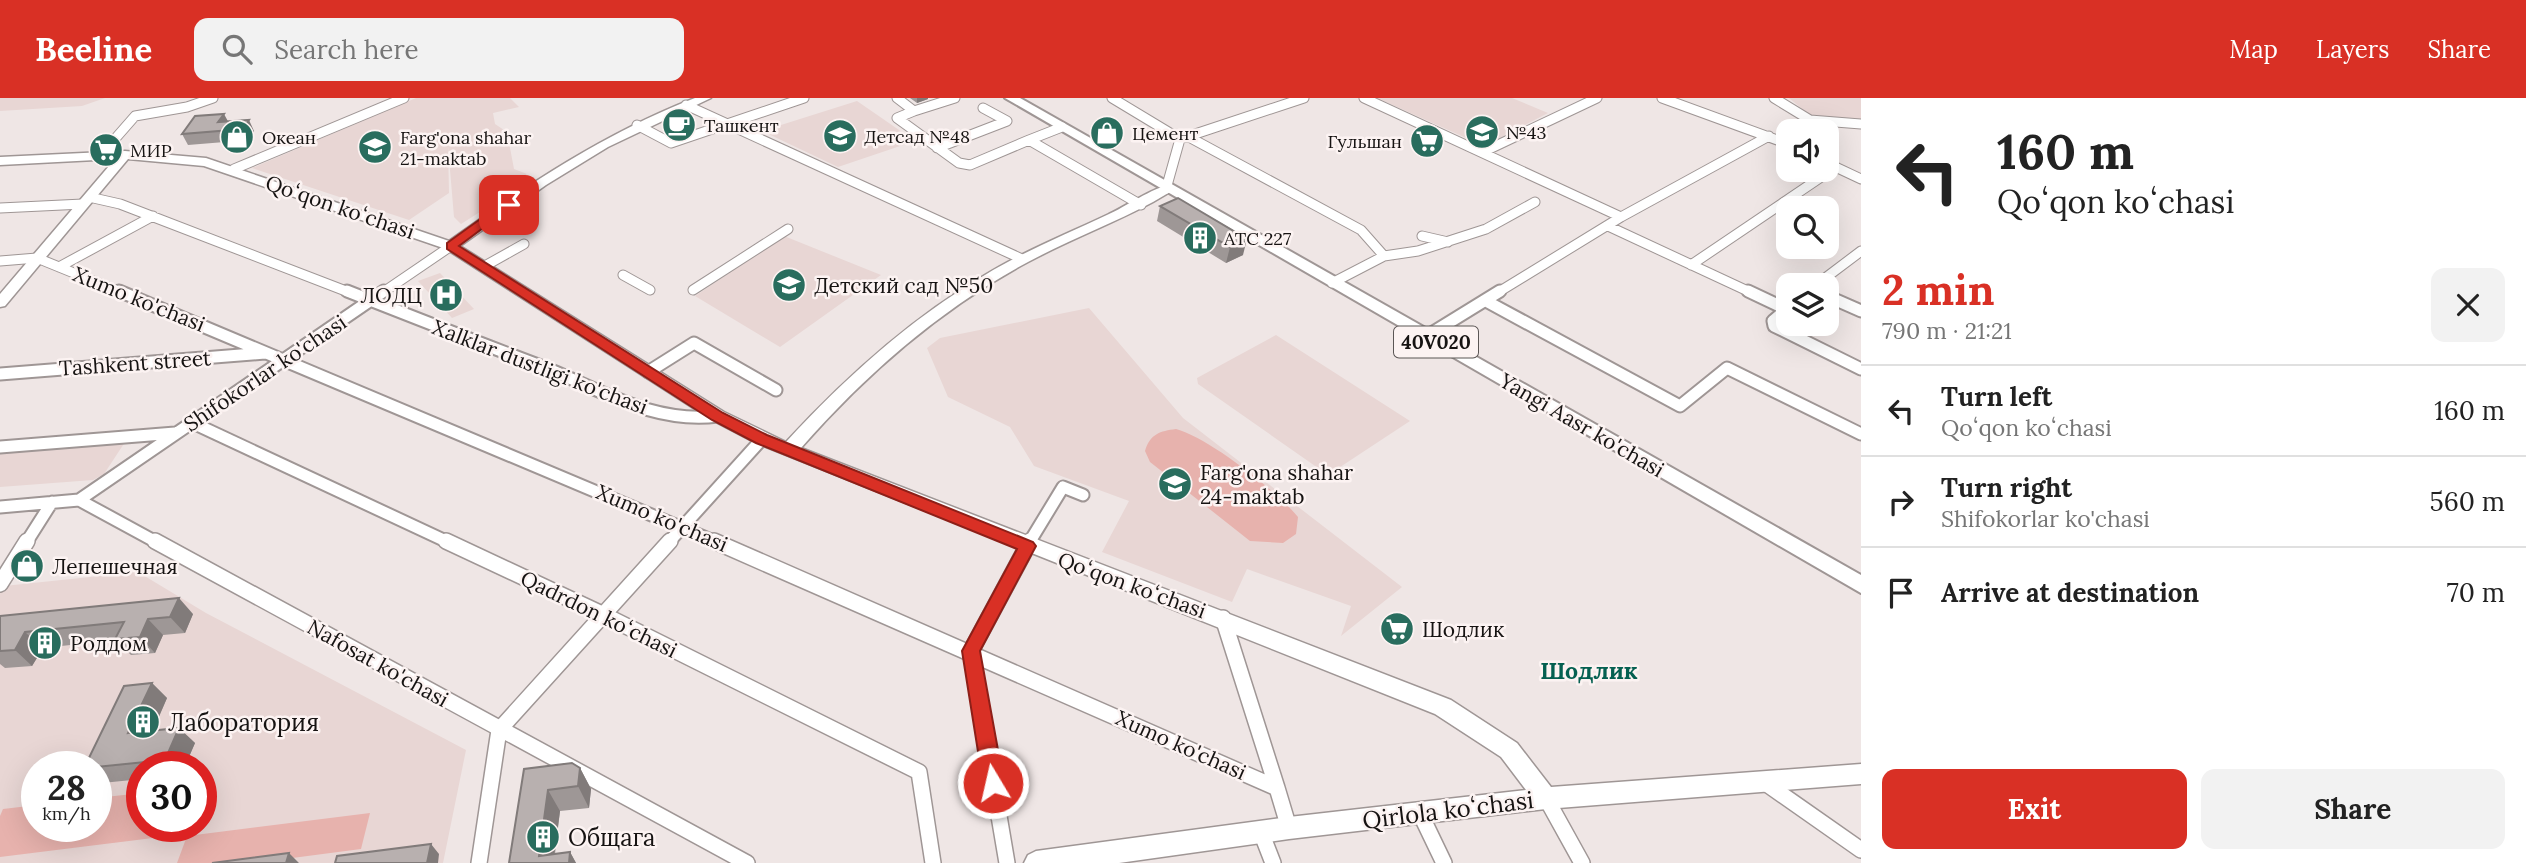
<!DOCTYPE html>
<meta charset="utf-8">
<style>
:root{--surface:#fff;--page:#f2f2f2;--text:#222;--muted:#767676;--line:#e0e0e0;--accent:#d93025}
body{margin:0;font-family:Lora,serif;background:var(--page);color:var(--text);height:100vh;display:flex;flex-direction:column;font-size:26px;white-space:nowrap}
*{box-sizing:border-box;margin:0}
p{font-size:23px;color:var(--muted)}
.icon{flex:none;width:38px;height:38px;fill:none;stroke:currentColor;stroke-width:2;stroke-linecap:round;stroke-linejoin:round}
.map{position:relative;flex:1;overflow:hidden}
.details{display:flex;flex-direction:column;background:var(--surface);width:665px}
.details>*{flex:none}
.top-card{background:#fff;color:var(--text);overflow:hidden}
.buttons{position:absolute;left:1776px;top:21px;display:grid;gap:14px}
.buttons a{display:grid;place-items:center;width:63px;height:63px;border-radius:14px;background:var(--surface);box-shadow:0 7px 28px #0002;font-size:35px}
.speed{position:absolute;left:21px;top:653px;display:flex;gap:14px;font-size:35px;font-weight:700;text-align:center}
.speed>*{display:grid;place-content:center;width:91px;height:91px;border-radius:50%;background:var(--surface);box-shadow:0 7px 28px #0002;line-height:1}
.speed small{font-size:18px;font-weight:400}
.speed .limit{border:10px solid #d22;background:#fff;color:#111}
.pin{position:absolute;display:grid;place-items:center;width:60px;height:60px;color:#fff;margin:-30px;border-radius:14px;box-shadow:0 4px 10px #0006}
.me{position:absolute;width:77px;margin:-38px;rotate:351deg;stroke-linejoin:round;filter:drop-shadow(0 0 5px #0008)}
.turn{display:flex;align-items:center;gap:24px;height:147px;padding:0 21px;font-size:32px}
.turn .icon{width:91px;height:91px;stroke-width:2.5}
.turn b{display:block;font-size:49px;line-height:60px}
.round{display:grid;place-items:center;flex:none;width:74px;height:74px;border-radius:14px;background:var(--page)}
.headline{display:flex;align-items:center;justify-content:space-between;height:119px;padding:0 21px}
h1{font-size:42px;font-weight:800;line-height:52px;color:var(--accent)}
.cta{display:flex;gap:14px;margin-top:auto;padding:14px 21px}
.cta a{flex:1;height:80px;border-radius:14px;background:var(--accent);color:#fff;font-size:28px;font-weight:800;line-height:80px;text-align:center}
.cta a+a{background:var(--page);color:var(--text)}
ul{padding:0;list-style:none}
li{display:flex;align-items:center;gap:21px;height:91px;padding:0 21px;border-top:2px solid var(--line)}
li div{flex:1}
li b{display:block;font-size:26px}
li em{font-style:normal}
header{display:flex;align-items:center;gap:42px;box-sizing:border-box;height:98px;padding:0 35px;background:var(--accent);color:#fff}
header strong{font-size:33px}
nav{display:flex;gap:38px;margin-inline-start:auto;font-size:24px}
.search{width:490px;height:63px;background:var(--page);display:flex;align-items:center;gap:18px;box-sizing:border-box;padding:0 24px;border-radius:14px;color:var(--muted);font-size:26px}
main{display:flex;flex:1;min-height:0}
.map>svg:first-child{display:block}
.built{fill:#e8d6d4;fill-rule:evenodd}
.green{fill:#e7b2ad}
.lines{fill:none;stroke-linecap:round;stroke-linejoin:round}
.street-far2-casing{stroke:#9f9695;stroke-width:11}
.street-far1-casing{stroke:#9f9695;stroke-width:15}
.street-casing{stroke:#9f9695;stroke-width:18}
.secondary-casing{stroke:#9f9695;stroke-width:3}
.primary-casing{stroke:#9f9695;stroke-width:4}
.street-far2{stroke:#fff;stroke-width:9}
.street-far1{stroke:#fff;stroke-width:11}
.street{stroke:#fff;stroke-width:15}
.secondary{fill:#fff;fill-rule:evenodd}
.primary{fill:#fff;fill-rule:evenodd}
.wall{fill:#9e9796}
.shaded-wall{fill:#817b7a}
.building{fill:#b8b0af;stroke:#817b7a;stroke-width:2}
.route{fill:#d93025;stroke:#8d1f18;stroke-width:2}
.labels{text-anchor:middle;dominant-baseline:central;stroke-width:5;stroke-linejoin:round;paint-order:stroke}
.far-poi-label{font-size:18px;fill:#161312;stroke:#fcf3f2;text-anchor:start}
.shield{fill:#fcf3f2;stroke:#5b5655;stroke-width:2}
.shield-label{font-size:19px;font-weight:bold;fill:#161312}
.street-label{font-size:21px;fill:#161312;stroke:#fcf3f2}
.poi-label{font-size:21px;fill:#161312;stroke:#fcf3f2;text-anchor:start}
.neighbourhood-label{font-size:23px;font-weight:bold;fill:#056051;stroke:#fcf3f2}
.near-poi-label{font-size:24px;fill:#161312;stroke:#fcf3f2;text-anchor:start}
.near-street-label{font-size:24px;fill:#161312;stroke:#fcf3f2}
</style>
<header>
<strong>Beeline</strong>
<div class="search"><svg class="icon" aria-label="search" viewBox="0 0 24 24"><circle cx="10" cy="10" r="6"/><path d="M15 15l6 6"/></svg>Search here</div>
<nav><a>Map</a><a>Layers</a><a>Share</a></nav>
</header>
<main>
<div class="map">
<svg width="1861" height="765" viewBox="0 0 1861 765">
<rect width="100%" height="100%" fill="#efe6e5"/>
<path class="built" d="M0 0H105L82 8 0 13Z
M416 0H510L519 9 493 15 495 26 507 34 514 71 527 76 518 82 526 85 461 126 454 119 448 48 449 95 409 122 252 70Z
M1377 0H1512L1548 15 1484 48Z
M1789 0H1861V23L1813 20Z
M857 3 915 43 838 69 762 33Z
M784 138 881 177 780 249 695 198Z
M440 175 474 211 452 220 418 183Z
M1089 210 1183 320 1402 489 1341 538 1351 508 1247 471 1232 504 1102 454 1129 403 1034 368 1010 329 948 299 927 250 940 240Z
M1276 237 1410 323 1328 377 1198 286 1197 280Z
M127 341 104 376 93 382 0 389V351Z
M138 474 206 515 466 652 443 765H0V494L4 488ZM37 668H96V728H37ZM142 668H201V728H142Z"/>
<path class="green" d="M1176 331C1209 340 1277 393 1298 419L1296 436 1283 445 1250 443 1150 364 1145 353C1150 336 1160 333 1176 331Z
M142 695V728H173L169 738 0 759V718L3 711 37 707V728H96V700Z
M370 715 361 751 254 765H177L187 738Z"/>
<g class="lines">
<g class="street-far2-casing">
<path id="street-far2" d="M897 0 914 13 897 20 959 65 970 67 1029 42 1141 107
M1112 0 1180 41
M1364 0 1621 119
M1662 0 1788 46
M1774 0 1810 22 1861 26
M686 7 1022 161
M914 13 955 0
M637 27 671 45 804 0
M1187 38 1361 132 1384 158
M1029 42 1062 29
M937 50 1007 23 983 10
M1483 54 1597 0
M100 58 135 18 187 9 213 0
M1827 65 1861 81
M234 71 404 0
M1166 91 1180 41 1304 0
M89 99 120 106 351 195
M0 110 83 106
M1608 128 1752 195
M1422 138 1448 144
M0 163 37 160 123 195
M1691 167 1836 69
M59 169 153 118
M483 169 524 146
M623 177 650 192
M1332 185 1384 158 1418 153 1486 131 1535 104
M1816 187 1861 153
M693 192 788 131
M382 195 451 148
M1497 195 1621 119 1769 38"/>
</g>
<g class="street-far1-casing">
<path id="street-far1" d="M119 193 718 445
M347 193C413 219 479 245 546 270 603 293 654 326 718 318
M1748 193 1786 211
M1827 198 1861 213
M1486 203 1680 308 1727 270 1861 336
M1788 210 1773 223 1774 228 1861 271
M1427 238 1500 193
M648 274 694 245 776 292
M0 276 265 255
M193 325 450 445
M0 349 175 335
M79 402 384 193
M0 409 79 402 158 445
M26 445 52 404
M668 445 762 341
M1029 445 1063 389 1083 397"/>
</g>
<g class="street-casing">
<path id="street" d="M155 443 747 765
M446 443 604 517 919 674 933 765
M714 443 1277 690 1289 730
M0 486 27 443
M1223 520 1277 690
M1764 684 1861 752
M1546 700 1582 765
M1420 715 1444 765
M1261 734 1273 765
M479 765 499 632 670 443
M1007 765 971 553 1030 443"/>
</g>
<g class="secondary-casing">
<path id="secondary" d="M695 0H711L608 49 546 87 460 148 724 314 786 344C845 280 910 221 985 177 1024 153 1067 136 1109 116 1123 110 1158 86 1170 88V94L1153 104C1112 126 1069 142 1028 164 940 211 866 276 801 350L1451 602 1517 645 1551 689 1861 666V686L1546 711 1289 741 1119 765H1024L1028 757 1036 753 1289 719 1526 692 1501 659 1435 616 756 345 712 322 446 151 204 68 128 61 5 208 0 209V196L115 61 0 67V59L125 53 206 60 449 143C527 87 605 35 695 0Z"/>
</g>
<g class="primary-casing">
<path id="primary" d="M1005 0H1020L1861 477V495Z"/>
</g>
<use href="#street-far2" class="street-far2"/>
<use href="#street-far1" class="street-far1"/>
<use href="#street" class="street"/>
<use href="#secondary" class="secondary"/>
<use href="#primary" class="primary"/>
</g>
<path class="wall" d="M910 0H928V1L917 5Z
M228 24 254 33 249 42 188 47 182 36Z
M1160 108 1243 157 1226 165 1157 123Z
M193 516 185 535 163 537 155 555 131 557 116 542 43 550 32 568 5 570 0 566V518Z
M152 585 167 600 153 633 179 630 195 645 185 668H142V681L102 685 96 681V669Z
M580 670 591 691 589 710 560 713 555 756 570 754 576 765H509L524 671Z"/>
<path class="shaded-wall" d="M917 0H928V1L917 5Z
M224 16 230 27 218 24Z
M249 22 254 33 249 42 243 31Z
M1247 141 1243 157 1226 165 1230 149Z
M179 500 193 516 185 535 170 519Z
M148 521 163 537 155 555 140 539Z
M25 534 43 550 32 568 15 552Z
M152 585 167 600 145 650 128 635Z
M179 630 195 645 185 668H173L165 662Z
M580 670 591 691 589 710 578 688Z
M548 692 560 713 553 765 539 758Z
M431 746 439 756 438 765H427Z
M570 754 576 765H569Z
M289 755 299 765H286Z"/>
<path class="building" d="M224 16 218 24 249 22 243 31 182 36 195 18Z
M1178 100 1247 141 1230 149 1160 108Z
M179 500 170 519 148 521 140 539 115 541 124 524 25 534 15 552 0 553V518Z
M152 585 128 635 179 630 165 662 96 669 85 668 124 588Z
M572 665 580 670 578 688 548 692 539 758 570 754 569 765H509L524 671Z
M431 746 427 765H335L337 758Z
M289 755 286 765H212Z"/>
<path class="route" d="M504 104 514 107 459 148 723 315 767 337 1033 444 1036 448 980 553 1004 685 1001 692 993 695 986 692 983 685 962 553 1017 451 756 345 712 322 447 151V145Z"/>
<defs>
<g id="cafe-disc" transform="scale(1.75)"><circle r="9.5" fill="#296d5e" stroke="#fcf3f2"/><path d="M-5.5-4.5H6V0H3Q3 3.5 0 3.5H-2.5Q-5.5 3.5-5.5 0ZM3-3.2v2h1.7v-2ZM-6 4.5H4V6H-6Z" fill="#fff"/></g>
<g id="school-disc" transform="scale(1.75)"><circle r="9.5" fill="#296d5e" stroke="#fcf3f2"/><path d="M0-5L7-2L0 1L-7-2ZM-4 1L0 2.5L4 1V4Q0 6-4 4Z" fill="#fff"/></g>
<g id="shop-disc" transform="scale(1.75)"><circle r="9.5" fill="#296d5e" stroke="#fcf3f2"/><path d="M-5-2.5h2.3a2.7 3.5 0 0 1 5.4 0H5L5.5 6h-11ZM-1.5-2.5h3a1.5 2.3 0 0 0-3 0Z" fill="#fff"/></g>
<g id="supermarket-disc" transform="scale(1.75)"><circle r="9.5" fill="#296d5e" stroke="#fcf3f2"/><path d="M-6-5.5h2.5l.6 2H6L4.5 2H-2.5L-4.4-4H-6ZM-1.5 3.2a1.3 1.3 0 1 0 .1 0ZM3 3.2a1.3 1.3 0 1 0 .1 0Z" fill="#fff"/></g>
<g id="building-disc" transform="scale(1.75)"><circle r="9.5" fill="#296d5e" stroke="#fcf3f2"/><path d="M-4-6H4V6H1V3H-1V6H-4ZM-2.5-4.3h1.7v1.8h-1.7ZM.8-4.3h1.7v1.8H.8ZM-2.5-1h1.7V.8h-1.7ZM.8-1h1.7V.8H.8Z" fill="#fff"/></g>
<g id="hospital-disc" transform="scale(1.75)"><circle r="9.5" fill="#296d5e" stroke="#fcf3f2"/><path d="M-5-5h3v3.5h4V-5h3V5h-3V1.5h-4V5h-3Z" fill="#fff"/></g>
</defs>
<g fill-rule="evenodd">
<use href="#cafe-disc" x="679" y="27"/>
<use href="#school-disc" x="1482" y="34"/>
<use href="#shop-disc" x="1107" y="35"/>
<use href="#school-disc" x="840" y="38"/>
<use href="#shop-disc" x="237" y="39"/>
<use href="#supermarket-disc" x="1427" y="43"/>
<use href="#school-disc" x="375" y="49"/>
<use href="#supermarket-disc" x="106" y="52"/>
<use href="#building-disc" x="1200" y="140"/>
<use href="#school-disc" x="789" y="187"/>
<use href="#hospital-disc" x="446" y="197"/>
<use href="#school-disc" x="1175" y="386"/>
<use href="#shop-disc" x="27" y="468"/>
<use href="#supermarket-disc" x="1397" y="531"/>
<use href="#building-disc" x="45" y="545"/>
<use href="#building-disc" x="143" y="624"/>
<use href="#building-disc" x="543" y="739"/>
</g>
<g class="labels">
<g class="far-poi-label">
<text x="704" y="27">Ташкент</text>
<text x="1506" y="34">№43</text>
<text x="1132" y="35">Цемент</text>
<text x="864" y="38">Детсад №48</text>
<text x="262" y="39">Океан</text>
<text x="400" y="39">Farg'ona shahar<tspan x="400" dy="21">21-maktab</tspan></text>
<text x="1402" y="43" text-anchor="end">Гульшан</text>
<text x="130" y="52">МИР</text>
<text x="1224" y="140">АТС 227</text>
</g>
<rect class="shield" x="1394" y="228.5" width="84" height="31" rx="5"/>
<g class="shield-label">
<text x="1436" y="244">40V020</text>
</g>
<g class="street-label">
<text transform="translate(340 109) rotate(19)">Qoʻqon koʻchasi</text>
<text transform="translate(139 201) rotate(22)">Xumo ko'chasi</text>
<text transform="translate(135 265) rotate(-4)">Tashkent street</text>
<text transform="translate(540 269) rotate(21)">Xalklar dustligi ko'chasi</text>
<text transform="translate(265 275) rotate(-34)">Shifokorlar ko'chasi</text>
<text transform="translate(1582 327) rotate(30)">Yangi Aasr ko'chasi</text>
<text transform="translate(662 420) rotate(23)">Xumo ko'chasi</text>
<text transform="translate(1132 487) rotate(20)">Qoʻqon koʻchasi</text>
<text transform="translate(599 516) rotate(26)">Qadrdon koʻchasi</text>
<text transform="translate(378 565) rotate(29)">Nafosat ko'chasi</text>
<text transform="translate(1181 647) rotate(24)">Xumo ko'chasi</text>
</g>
<g class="poi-label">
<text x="814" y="187">Детский сад №50</text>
<text x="422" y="197" text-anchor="end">ЛОДЦ</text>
<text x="1200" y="374">Farg'ona shahar<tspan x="1200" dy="24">24-maktab</tspan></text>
<text x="52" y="468">Лепешечная</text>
<text x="1422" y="531">Шодлик</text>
<text x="70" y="545">Роддом</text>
</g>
<g class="neighbourhood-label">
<text x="1589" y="572">Шодлик</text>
</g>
<g class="near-poi-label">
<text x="168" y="624">Лаборатория</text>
<text x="568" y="739">Общага</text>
</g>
<g class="near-street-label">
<text transform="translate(1448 712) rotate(-7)">Qirlola koʻchasi</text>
</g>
</g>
</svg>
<div class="buttons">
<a><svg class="icon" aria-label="sound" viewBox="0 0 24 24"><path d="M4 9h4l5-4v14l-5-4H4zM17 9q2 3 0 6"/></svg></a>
<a><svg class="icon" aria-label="search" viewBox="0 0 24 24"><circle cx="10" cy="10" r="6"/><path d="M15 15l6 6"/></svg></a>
<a><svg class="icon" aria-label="layers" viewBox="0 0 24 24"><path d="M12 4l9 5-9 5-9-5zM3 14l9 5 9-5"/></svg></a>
</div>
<div class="speed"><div>28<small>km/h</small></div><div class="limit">30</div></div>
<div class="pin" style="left:509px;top:107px;background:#d93025"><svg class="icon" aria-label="arrive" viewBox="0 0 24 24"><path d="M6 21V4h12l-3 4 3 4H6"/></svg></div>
<svg class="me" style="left:993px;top:685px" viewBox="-20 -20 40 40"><circle r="17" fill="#d93025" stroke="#fff" stroke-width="3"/><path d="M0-11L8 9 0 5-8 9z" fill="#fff"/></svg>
</div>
<section class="details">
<div class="top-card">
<div class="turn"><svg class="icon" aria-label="left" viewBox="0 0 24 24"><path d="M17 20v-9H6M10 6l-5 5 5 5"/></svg><div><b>160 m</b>Qoʻqon koʻchasi</div></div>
</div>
<div class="headline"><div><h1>2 min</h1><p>790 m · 21:21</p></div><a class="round"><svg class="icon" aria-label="close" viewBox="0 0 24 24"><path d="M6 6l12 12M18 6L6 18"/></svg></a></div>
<ul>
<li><svg class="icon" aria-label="left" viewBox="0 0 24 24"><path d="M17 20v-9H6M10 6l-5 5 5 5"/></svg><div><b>Turn left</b><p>Qoʻqon koʻchasi</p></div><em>160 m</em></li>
<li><svg class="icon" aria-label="right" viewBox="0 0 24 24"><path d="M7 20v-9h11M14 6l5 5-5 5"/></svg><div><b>Turn right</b><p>Shifokorlar ko'chasi</p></div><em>560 m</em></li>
<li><svg class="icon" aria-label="arrive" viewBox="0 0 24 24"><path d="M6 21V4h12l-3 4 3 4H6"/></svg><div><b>Arrive at destination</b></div><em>70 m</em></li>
</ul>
<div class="cta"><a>Exit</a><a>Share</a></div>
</section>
</main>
